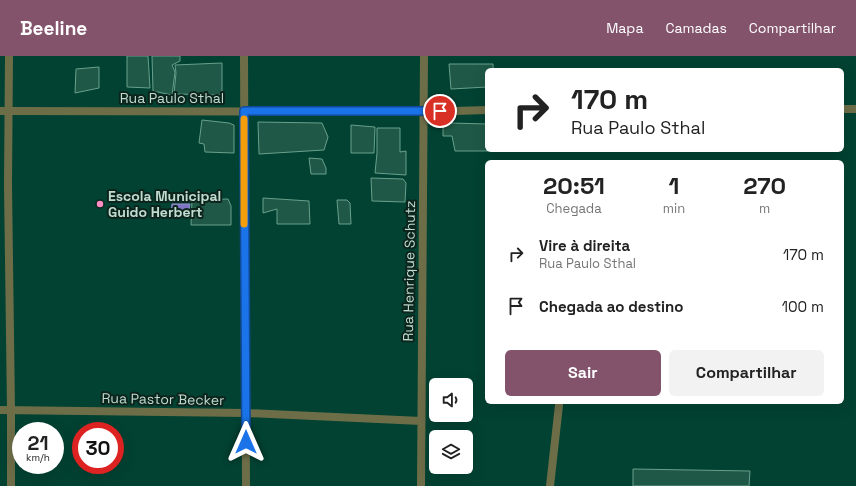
<!DOCTYPE html>
<html lang="pt">
<meta charset="utf-8">
<style>
:root{--surface:#fff;--page:#f2f2f2;--text:#222;--muted:#767676;--accent:#83536c}
body{margin:0;font-family:"Space Grotesk",sans-serif;background:var(--page);color:var(--text);height:100vh;display:flex;flex-direction:column;font-size:15px;white-space:nowrap}
*{box-sizing:border-box;margin:0}
p{font-size:13px;color:var(--muted)}
.icon{flex:none;width:22px;height:22px;fill:none;stroke:currentColor;stroke-width:2;stroke-linecap:round;stroke-linejoin:round}
.map{position:relative;flex:1;overflow:hidden}
.details{position:absolute;left:485px;top:104px;width:359px;height:244px;display:flex;flex-direction:column;background:var(--surface);border-radius:6px;box-shadow:0 4px 16px #0002}
.details>*{flex:none}
.guide{position:absolute;left:485px;top:12px;width:359px;height:84px;border-radius:6px;box-shadow:0 4px 16px #0002;background:#fff;color:var(--text);overflow:hidden}
.tools{position:absolute;left:429px;top:322px;display:grid;gap:8px}
.tools a{display:grid;place-items:center;width:44px;height:44px;border-radius:6px;background:var(--surface);box-shadow:0 4px 16px #0002;font-size:20px}
.speed{position:absolute;left:12px;top:366px;display:flex;gap:8px;font-size:20px;font-weight:700;text-align:center}
.speed>*{display:grid;place-content:center;width:52px;height:52px;border-radius:50%;background:var(--surface);box-shadow:0 4px 16px #0002;line-height:1}
.speed small{font-size:10px;font-weight:400}
.speed .limit{border:6px solid #d22;background:#fff;color:#111}
.pin{position:absolute;display:grid;place-items:center;width:34px;height:34px;color:#fff;margin:-17px;border:2px solid #fff;border-radius:50%;box-shadow:0 1px 4px #0007}
.me{position:absolute;width:44px;margin:-22px;rotate:0deg;stroke-linejoin:round;filter:drop-shadow(0 0 3px #0008)}
.turn{display:flex;align-items:center;gap:14px;height:84px;padding:0 20px;font-size:18px}
.turn .icon{width:52px;height:52px;stroke-width:2.5}
.turn b{display:block;font-size:28px;line-height:34px}
.eta{display:flex;justify-content:space-evenly;align-items:center;height:68px;text-align:center}
.eta b{font-size:24px;font-weight:700;line-height:28px}
.button{display:flex;gap:8px;margin-top:auto;padding:8px 20px}
.button a{flex:1;height:46px;border-radius:6px;background:var(--accent);color:#fff;font-size:16px;font-weight:700;line-height:46px;text-align:center}
.button a+a{background:var(--page);color:var(--text)}
ul{padding:0;list-style:none}
li{display:flex;align-items:center;gap:12px;height:52px;padding:0 20px}
li div{flex:1}
li b{display:block;font-size:15px}
li em{font-style:normal}
header{display:flex;align-items:center;gap:24px;box-sizing:border-box;height:56px;padding:0 20px;background:var(--accent);color:#fff}
header strong{font-size:19px}
nav{display:flex;gap:22px;margin-inline-start:auto;font-size:14px}
.map>svg:first-child{display:block}
.water{fill:#7f73c4;stroke:#9292c8}
.building{fill:#1f5846;stroke:#68a08b}
.lines{fill:none;stroke-linecap:round;stroke-linejoin:round}
.service{stroke:#6d6e48;stroke-width:8}
.minor{stroke:#6d6e48;stroke-width:8}
.tertiary{stroke:#6d6e48;stroke-width:8}
.route-casing{stroke:#114b97;stroke-width:10}
.route{stroke:#1a73e8;stroke-width:7}
.slow{stroke:#f59e0b;stroke-width:7}
.poi-dot{fill:#fa8fc6;stroke:#0d241c;stroke-width:1.5}
.labels{text-anchor:middle;dominant-baseline:central;stroke-width:4;stroke-linejoin:round;paint-order:stroke}
.street-label{font-size:14px;fill:#c0dcd1;stroke:#0d241c}
.poi-label{font-size:14px;font-weight:bold;fill:#c0dcd1;stroke:#0d241c;text-anchor:start}
</style>
<header>
<strong>Beeline</strong>
<nav><a>Mapa</a><a>Camadas</a><a>Compartilhar</a></nav>
</header>
<div class="map">
<svg width="856" height="430" viewBox="0 0 856 430">
<rect width="100%" height="100%" fill="#024232"/>
<path class="water" d="M172 148H190L188 159 171 158Z"/>
<path class="building" d="M127 0H148L150 32 127 31Z
M152 0H180V5L172 9 175 16 172 39 153 35Z
M222 7V39L174 38 176 17 175 9Z
M449 8H493V14H487V31L451 33Z
M99 11V32L75 37 76 13Z
M443 63H453L450 67 487 68V94H511V95H455L452 80H443Z
M202 64 229 67 234 69V97L205 96 204 88 199 87Z
M258 66 322 67 328 81 324 94 259 98Z
M351 69 375 71 374 97H351Z
M377 72H400V96L406 95V119L375 117 377 97Z
M309 102 322 103 326 112V118H311Z
M371 122 403 123 406 127 405 146 372 145Z
M263 142 309 145 310 168H277V153L263 157Z
M228 143 231 150V169H191L192 144Z
M337 144H347L350 147 351 168H339Z
M633 413 750 415 749 430H633Z"/>
<g class="lines">
<path class="service" d="M842 53H856
M424 56 487 54
M550 430 559 349"/>
<path class="minor" d="M244 0 246 430
M0 55 424 56
M0 354 246 357 421 365
M421 430 424 0"/>
<path class="tertiary" d="M9 0 8 129 11 354V430"/>
</g>
<g class="lines">
<g class="route-casing">
<path id="route" d="M246 386 244 55H440"/>
</g>
<use href="#route" class="route"/>
<path class="slow" d="M244 63V168"/>
</g>
<circle class="poi-dot" cx="100" cy="148" r="4"/>
<g class="labels">
<g class="street-label">
<text x="172" y="42">Rua Paulo Sthal</text>
<text transform="translate(409 215) rotate(-89)">Rua Henrique Schutz</text>
<text transform="translate(163 343) rotate(1)">Rua Pastor Becker</text>
</g>
<g class="poi-label">
<text x="108" y="140">Escola Municipal<tspan x="108" dy="16">Guido Herbert</tspan></text>
</g>
</g>
</svg>
<div class="tools">
<a><svg class="icon" aria-label="sound" viewBox="0 0 24 24"><path d="M4 9h4l5-4v14l-5-4H4zM17 9q2 3 0 6"/></svg></a>
<a><svg class="icon" aria-label="layers" viewBox="0 0 24 24"><path d="M12 4l9 5-9 5-9-5zM3 14l9 5 9-5"/></svg></a>
</div>
<div class="speed"><div>21<small>km/h</small></div><div class="limit">30</div></div>
<div class="pin" style="left:440px;top:55px;background:#d93025"><svg class="icon" aria-label="arrive" viewBox="0 0 24 24"><path d="M6 21V4h12l-3 4 3 4H6"/></svg></div>
<svg class="me" style="left:246px;top:386px" viewBox="-20 -20 40 40"><path d="M0-17L14 15 0 8-14 15z" fill="#1a73e8" stroke="#fff" stroke-width="4"/></svg>
<div class="guide">
<div class="turn"><svg class="icon" aria-label="right" viewBox="0 0 24 24"><path d="M7 20v-9h11M14 6l5 5-5 5"/></svg><div><b>170 m</b>Rua Paulo Sthal</div></div>
</div>
<section class="details">
<div class="eta">
<div><b>20:51</b><p>Chegada</p></div>
<div><b>1</b><p>min</p></div>
<div><b>270</b><p>m</p></div>
</div>
<ul>
<li><svg class="icon" aria-label="right" viewBox="0 0 24 24"><path d="M7 20v-9h11M14 6l5 5-5 5"/></svg><div><b>Vire à direita</b><p>Rua Paulo Sthal</p></div><em>170 m</em></li>
<li><svg class="icon" aria-label="arrive" viewBox="0 0 24 24"><path d="M6 21V4h12l-3 4 3 4H6"/></svg><div><b>Chegada ao destino</b></div><em>100 m</em></li>
</ul>
<div class="button"><a>Sair</a><a>Compartilhar</a></div>
</section>
</div>
